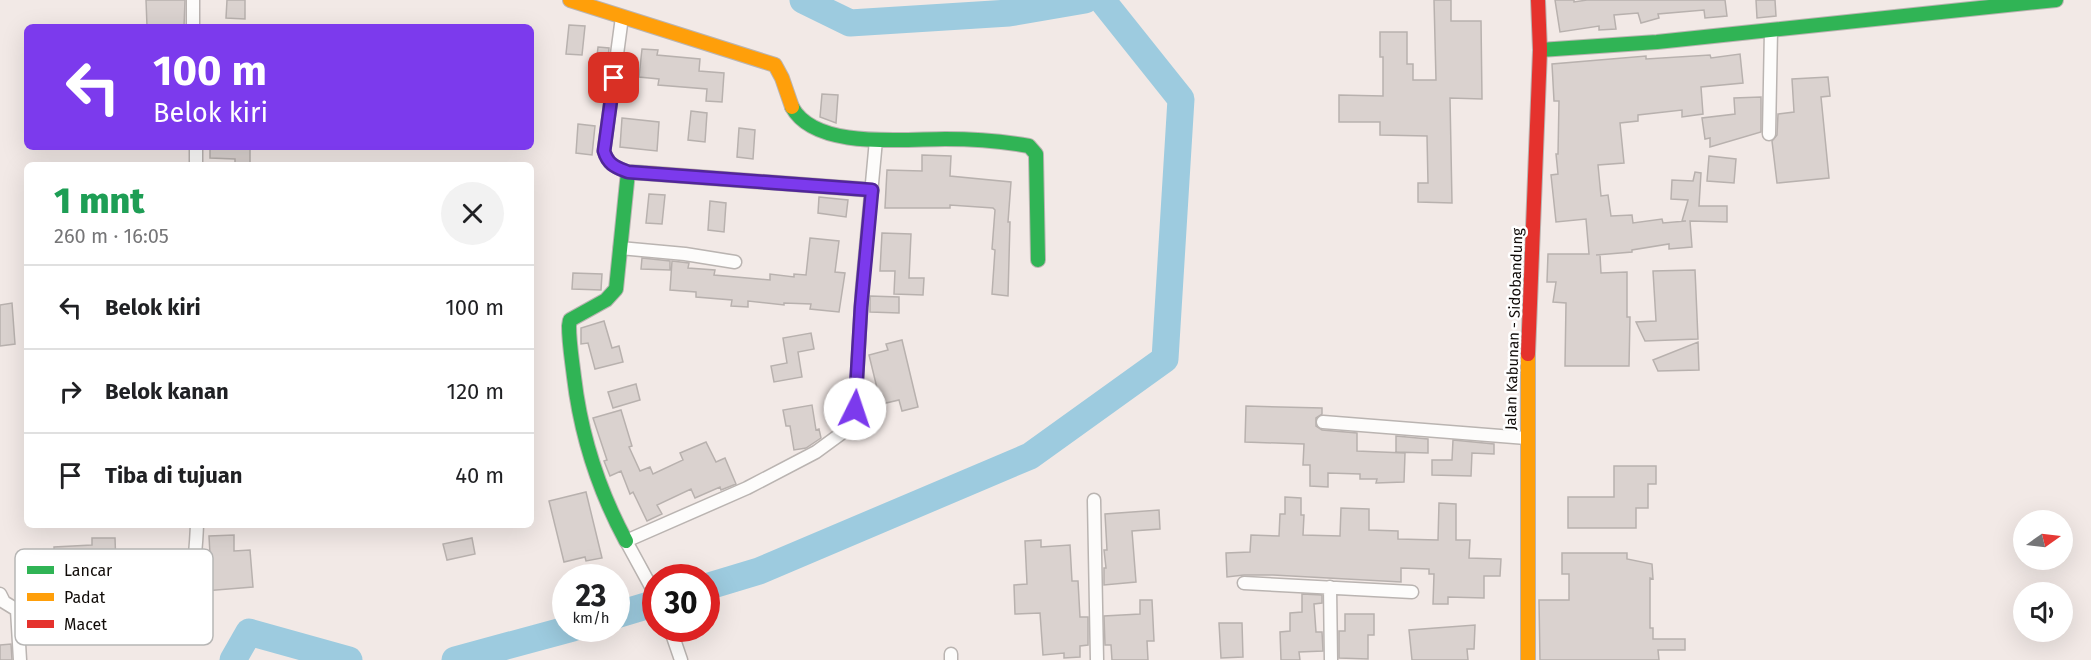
<!DOCTYPE html>
<html lang="id">
<meta charset="utf-8">
<style>
:root{--surface:#fff;--page:#f2f2f2;--text:#202124;--muted:#757577;--line:#e0e0e0}
body{margin:0;font-family:"Fira Sans",sans-serif;background:var(--page);color:var(--text);height:100vh;display:flex;flex-direction:column;font-size:22px;white-space:nowrap}
*{box-sizing:border-box;margin:0}
p{font-size:20px;color:var(--muted)}
.icon{flex:none;width:33px;height:33px;fill:none;stroke:currentColor;stroke-width:2;stroke-linecap:round;stroke-linejoin:round}
.map{position:relative;flex:1;overflow:hidden}
.drawer{position:absolute;left:24px;top:162px;width:510px;height:366px;display:flex;flex-direction:column;background:var(--surface);border-radius:9px;box-shadow:0 6px 24px #0002}
.drawer>*{flex:none}
.guide{position:absolute;left:24px;top:24px;width:510px;height:126px;border-radius:9px;box-shadow:0 6px 24px #0002;background:#7c3aed;color:#fff;overflow:hidden}
.needle{width:39px;rotate:76deg}
.controls{position:absolute;left:2013px;top:510px;display:grid;gap:12px}
.controls a{display:grid;place-items:center;width:60px;height:60px;border-radius:50%;background:var(--surface);box-shadow:0 6px 24px #0002;font-size:30px}
.speed{position:absolute;left:552px;top:564px;display:flex;gap:12px;font-size:30px;font-weight:700;text-align:center}
.speed>*{display:grid;place-content:center;width:78px;height:78px;border-radius:50%;background:var(--surface);box-shadow:0 6px 24px #0002;line-height:1}
.speed small{font-size:15px;font-weight:400}
.speed .limit{border:9px solid #d22;background:#fff;color:#111}
.pin{position:absolute;display:grid;place-items:center;width:51px;height:51px;color:#fff;margin:-26px;border-radius:12px;box-shadow:0 3px 9px #0006}
.me{position:absolute;width:66px;margin:-33px;rotate:4deg;stroke-linejoin:round;filter:drop-shadow(0 0 4px #0008)}
.turn{display:flex;align-items:center;gap:21px;height:126px;padding:0 30px;font-size:27px}
.turn .icon{width:78px;height:78px;stroke-width:2.5}
.turn b{display:block;font-size:42px;line-height:51px}
.round{display:grid;place-items:center;flex:none;width:63px;height:63px;border-radius:32px;background:var(--page)}
.headline{display:flex;align-items:center;justify-content:space-between;height:102px;padding:0 30px}
h1{font-size:36px;font-weight:800;line-height:45px;color:#1e9e55}
ul{padding:0;list-style:none}
li{display:flex;align-items:center;gap:18px;height:84px;padding:0 30px;border-top:2px solid var(--line)}
li div{flex:1}
li b{display:block;font-size:22px}
li em{font-style:normal}
.map>svg:first-child{display:block}
.lines{fill:none;stroke-linecap:round;stroke-linejoin:round}
.river{stroke:#9dcbdf;stroke-width:27}
.building{fill:#dad2cf;stroke:#b8b1ae;stroke-width:1.5}
.street-casing{stroke:#bab4b1;stroke-width:15}
.fast-casing{stroke:#bab4b1;stroke-width:16}
.slow-casing{stroke:#bab4b1;stroke-width:16}
.jam-casing{stroke:#bab4b1;stroke-width:16}
.street{stroke:#fdfcfb;stroke-width:12}
.fast{stroke:#30b455;stroke-width:14}
.slow{stroke:#ff9f0a;stroke-width:14}
.jam{stroke:#e5322d;stroke-width:14}
.route-casing{stroke:#51269a;stroke-width:15}
.route{stroke:#7c3aed;stroke-width:10}
.labels{text-anchor:middle;dominant-baseline:central;stroke-width:5;stroke-linejoin:round;paint-order:stroke}
.street-label{font-size:15px;fill:#100b08;stroke:#fff}
.key{fill:#fff;stroke:#b7b6b5;stroke-width:1.5}
.key-label{font-size:16px;fill:#100b08}
</style>
<div class="map">
<svg width="2091" height="660" viewBox="0 0 2091 660">
<rect width="100%" height="100%" fill="#f2e9e6"/>
<g class="lines">
<path class="river" d="M803 0 850 23 1009 13 1085 0
M706 587 759 571 1030 456 1165 359 1181 99 1102 0
M616 615 656 603
M233 660 249 632 349 660
M455 660 573 628"/>
</g>
<path class="building" d="M146 0H185L184 27 147 26Z
M227 0H245V19L226 18Z
M1434 0H1451V21H1481L1482 99 1450 98 1452 203 1418 202V183H1428L1427 136 1380 135V122H1339V95L1383 96V57H1380V32H1407V64H1413V80H1436Z
M1555 0H1574V2L1587 0H1725L1727 16 1705 18 1704 10 1658 14 1659 18 1641 23 1638 13 1614 15 1616 29 1599 30V26L1560 32Z
M1756 0H1775L1776 16 1757 18Z
M569 25 585 26 582 55 566 54Z
M598 47 609 48 606 77 595 76Z
M642 49 658 50 657 55 700 59 699 71 724 73 722 102 706 101 707 89 658 85 659 79 639 77Z
M1740 54 1743 83 1701 87 1703 114 1682 117V110L1638 115V121L1620 123 1624 163 1598 165 1601 196 1608 195 1611 216 1632 215 1633 223 1662 219 1663 223 1686 221H1682L1688 200 1671 199 1672 180 1693 181 1695 172 1701 173 1699 206H1727V222L1690 221 1692 247 1669 249V244L1632 250V252L1596 255H1600L1601 273 1627 272V317H1630L1629 366H1565L1566 303 1553 302 1556 282H1547L1548 254H1589L1586 219 1556 222 1551 175 1558 174 1556 154H1558L1559 101H1554L1552 64 1646 56V59L1710 55 1711 58Z
M1828 77 1830 96 1821 97 1829 178 1777 183 1772 141 1777 135 1778 114 1794 112 1792 79Z
M822 94 838 95 836 123 820 117Z
M1761 97V132L1710 147V138L1705 139 1702 118 1735 114 1734 98Z
M691 111 707 113 705 142 688 140Z
M622 118 659 122 657 151 620 147Z
M578 124 595 126 592 155 576 153Z
M739 128 755 130 753 159 737 157Z
M210 147H250V164L235 163V159L210 158Z
M922 155 951 156 950 176 1011 182 1008 222H1010L1008 296 992 294 995 250 992 249 995 210 993 208 950 205V208H885L887 170 922 171Z
M1709 156 1736 159 1734 183 1707 181Z
M649 194 665 195 662 224 646 223Z
M819 197 848 200 846 217 818 213Z
M710 201 726 203 724 232 708 230Z
M882 233 911 234 909 278H924L923 295 894 294 895 271H880Z
M810 238 839 241 835 272 845 273 839 312 810 309 811 304 784 303V305L748 301V307L731 306 732 300 696 297V292L670 290 672 261 689 263 688 268 715 270 714 275 770 280V274L794 277V274L806 275Z
M642 258 670 261V270L641 269Z
M1695 270 1698 339 1645 341 1636 322 1656 321 1653 271Z
M573 273 602 274 601 290 572 289Z
M870 296 899 297V313L870 312Z
M12 303 15 344 0 346V305Z
M604 321 612 348 619 346 623 362 595 369 588 343 581 344V328Z
M811 333 814 349 798 352 802 377 774 382 771 366 787 363 783 338Z
M902 340 918 407 902 411 899 400 865 408 864 391 877 388 869 355 888 350 886 344Z
M1698 342 1699 370 1658 371 1653 360Z
M636 384 640 400 613 408 608 392Z
M812 405 816 430 819 429 821 438 806 448 794 450 790 426H786L783 410Z
M1246 406 1322 408V414L1316 418V426L1322 430 1357 433V451L1405 453 1404 482 1376 483 1377 479H1360V474L1328 473V487L1310 486V465H1303L1304 444 1245 442Z
M621 410 632 446 629 447 640 471 650 467 653 474 683 460 680 453 706 442 716 462 725 458 736 484 721 490 720 487 695 498 691 489 657 505 662 514 647 521 633 492 630 494 621 471 610 476 604 461 607 460 593 418Z
M1396 436 1428 439V453L1396 452Z
M1453 440 1494 444V454L1472 453 1471 476 1432 475V460H1452Z
M1614 466H1656V484H1648V508H1636V528H1568V497H1614Z
M586 492 602 558 586 561 585 557 564 562 549 501Z
M1285 497 1301 498V515H1304L1303 535 1340 536 1341 508 1369 509V530L1398 531V539L1438 540 1439 503 1456 504V540H1470L1469 558 1501 559 1500 576H1484V598L1448 597V604H1433L1434 574H1429V569L1401 568V582L1273 575H1244L1227 577 1226 553 1250 552 1251 535 1279 536 1280 514H1285Z
M1159 510 1160 529 1132 531 1136 582 1104 585V568H1106L1104 550H1107L1105 514Z
M234 535V551L250 550 253 587 204 591 202 569H201L203 554H210L209 536Z
M92 538H115L116 566 171 564 172 582 140 588 92 590V572H68L69 592H56L54 547 92 545Z
M472 538 475 554 447 560 443 544Z
M1041 540V547L1070 545 1072 581H1078L1080 617H1088V645L1080 646V657L1064 658V653L1043 655 1040 613 1015 614 1014 585 1027 584 1025 541Z
M1562 553H1627V559L1652 564 1653 579 1650 578V628H1653V639H1685V650H1658L1659 660H1540L1539 600H1569V574H1562Z
M1302 594 1322 595V603L1314 604 1316 632H1322L1323 651 1299 652 1300 660H1281L1280 632 1290 631V613L1302 612Z
M1140 600H1152L1154 641H1147L1148 660H1112L1111 645H1105L1104 616 1140 614Z
M1345 614H1374V635H1368V659L1339 658V631H1345Z
M1219 623H1242L1243 657 1221 658Z
M1475 625 1474 649H1467L1468 660H1412L1409 630Z
M11 644 12 660H0V645Z"/>
<g class="lines">
<g class="street-casing">
<path id="street" d="M193 0V27
M622 17 604 151C608 165 616 167 628 172
M1769 134 1771 30
M196 147V165
M620 248 685 254 735 262
M1323 422 1527 438
M1094 500 1097 660
M1244 583 1412 592
M1330 587 1331 660
M0 594 4 602 17 610 153 595C162 593 172 592 181 587 196 578 196 542 197 525
M656 596 626 541 747 488 816 452 846 430 853 418 855 409 862 291 876 140
M17 610 20 660
M670 628 681 660
M951 654V660"/>
</g>
<g class="fast-casing">
<path id="fast" d="M1540 50 1657 42 2056 0
M792 107C815 150 904 139 945 139 973 139 1001 141 1029 146L1036 154 1038 260
M626 541C598 489 581 436 574 377 572 360 569 343 569 326L570 320 606 300 616 289 628 172 644 173"/>
</g>
<g class="slow-casing">
<path id="slow" d="M570 0 775 65 782 78 792 107
M644 173 872 190
M1528 660V354"/>
</g>
<g class="jam-casing">
<path id="jam" d="M1528 354 1540 50 1538 0"/>
</g>
<use href="#street" class="street"/>
<use href="#fast" class="fast"/>
<use href="#slow" class="slow"/>
<use href="#jam" class="jam"/>
</g>
<g class="lines">
<g class="route-casing">
<path id="route" d="M614 78 604 151C608 165 616 167 628 172L872 190 861 307 855 409"/>
</g>
<use href="#route" class="route"/>
</g>
<g class="labels">
<g class="street-label">
<text transform="translate(1514 329) rotate(-88)">Jalan Kabunan - Sidobandung</text>
</g>
</g>
<rect x="15" y="549" width="198" height="96" rx="9" class="key"/>
<rect x="27" y="566" width="27" height="8" fill="#30b455"/>
<rect x="27" y="593" width="27" height="8" fill="#ff9f0a"/>
<rect x="27" y="620" width="27" height="8" fill="#e5322d"/>
<g class="key-label">
<text x="64" y="576">Lancar</text>
<text x="64" y="603">Padat</text>
<text x="64" y="630">Macet</text>
</g>
</svg>
<div class="controls">
<a><svg class="needle" viewBox="-14 -14 28 28"><path d="M0-13l5 13h-10z" fill="#e53935"/><path d="M0 13l5-13h-10z" fill="#757577"/></svg></a>
<a><svg class="icon" aria-label="sound" viewBox="0 0 24 24"><path d="M4 9h4l5-4v14l-5-4H4zM17 9q2 3 0 6"/></svg></a>
</div>
<div class="speed"><div>23<small>km/h</small></div><div class="limit">30</div></div>
<div class="pin" style="left:614px;top:78px;background:#d93025"><svg class="icon" aria-label="arrive" viewBox="0 0 24 24"><path d="M6 21V4h12l-3 4 3 4H6"/></svg></div>
<svg class="me" style="left:855px;top:409px" viewBox="-20 -20 40 40"><circle r="19" fill="#fff"/><path d="M0-13L10 11 0 6-10 11z" fill="#7c3aed"/></svg>
<div class="guide">
<div class="turn"><svg class="icon" aria-label="left" viewBox="0 0 24 24"><path d="M17 20v-9H6M10 6l-5 5 5 5"/></svg><div><b>100 m</b>Belok kiri</div></div>
</div>
<section class="drawer">
<div class="headline"><div><h1>1 mnt</h1><p>260 m · 16:05</p></div><a class="round"><svg class="icon" aria-label="close" viewBox="0 0 24 24"><path d="M6 6l12 12M18 6L6 18"/></svg></a></div>
<ul>
<li><svg class="icon" aria-label="left" viewBox="0 0 24 24"><path d="M17 20v-9H6M10 6l-5 5 5 5"/></svg><div><b>Belok kiri</b></div><em>100 m</em></li>
<li><svg class="icon" aria-label="right" viewBox="0 0 24 24"><path d="M7 20v-9h11M14 6l5 5-5 5"/></svg><div><b>Belok kanan</b></div><em>120 m</em></li>
<li><svg class="icon" aria-label="arrive" viewBox="0 0 24 24"><path d="M6 21V4h12l-3 4 3 4H6"/></svg><div><b>Tiba di tujuan</b></div><em>40 m</em></li>
</ul>
</section>
</div>
